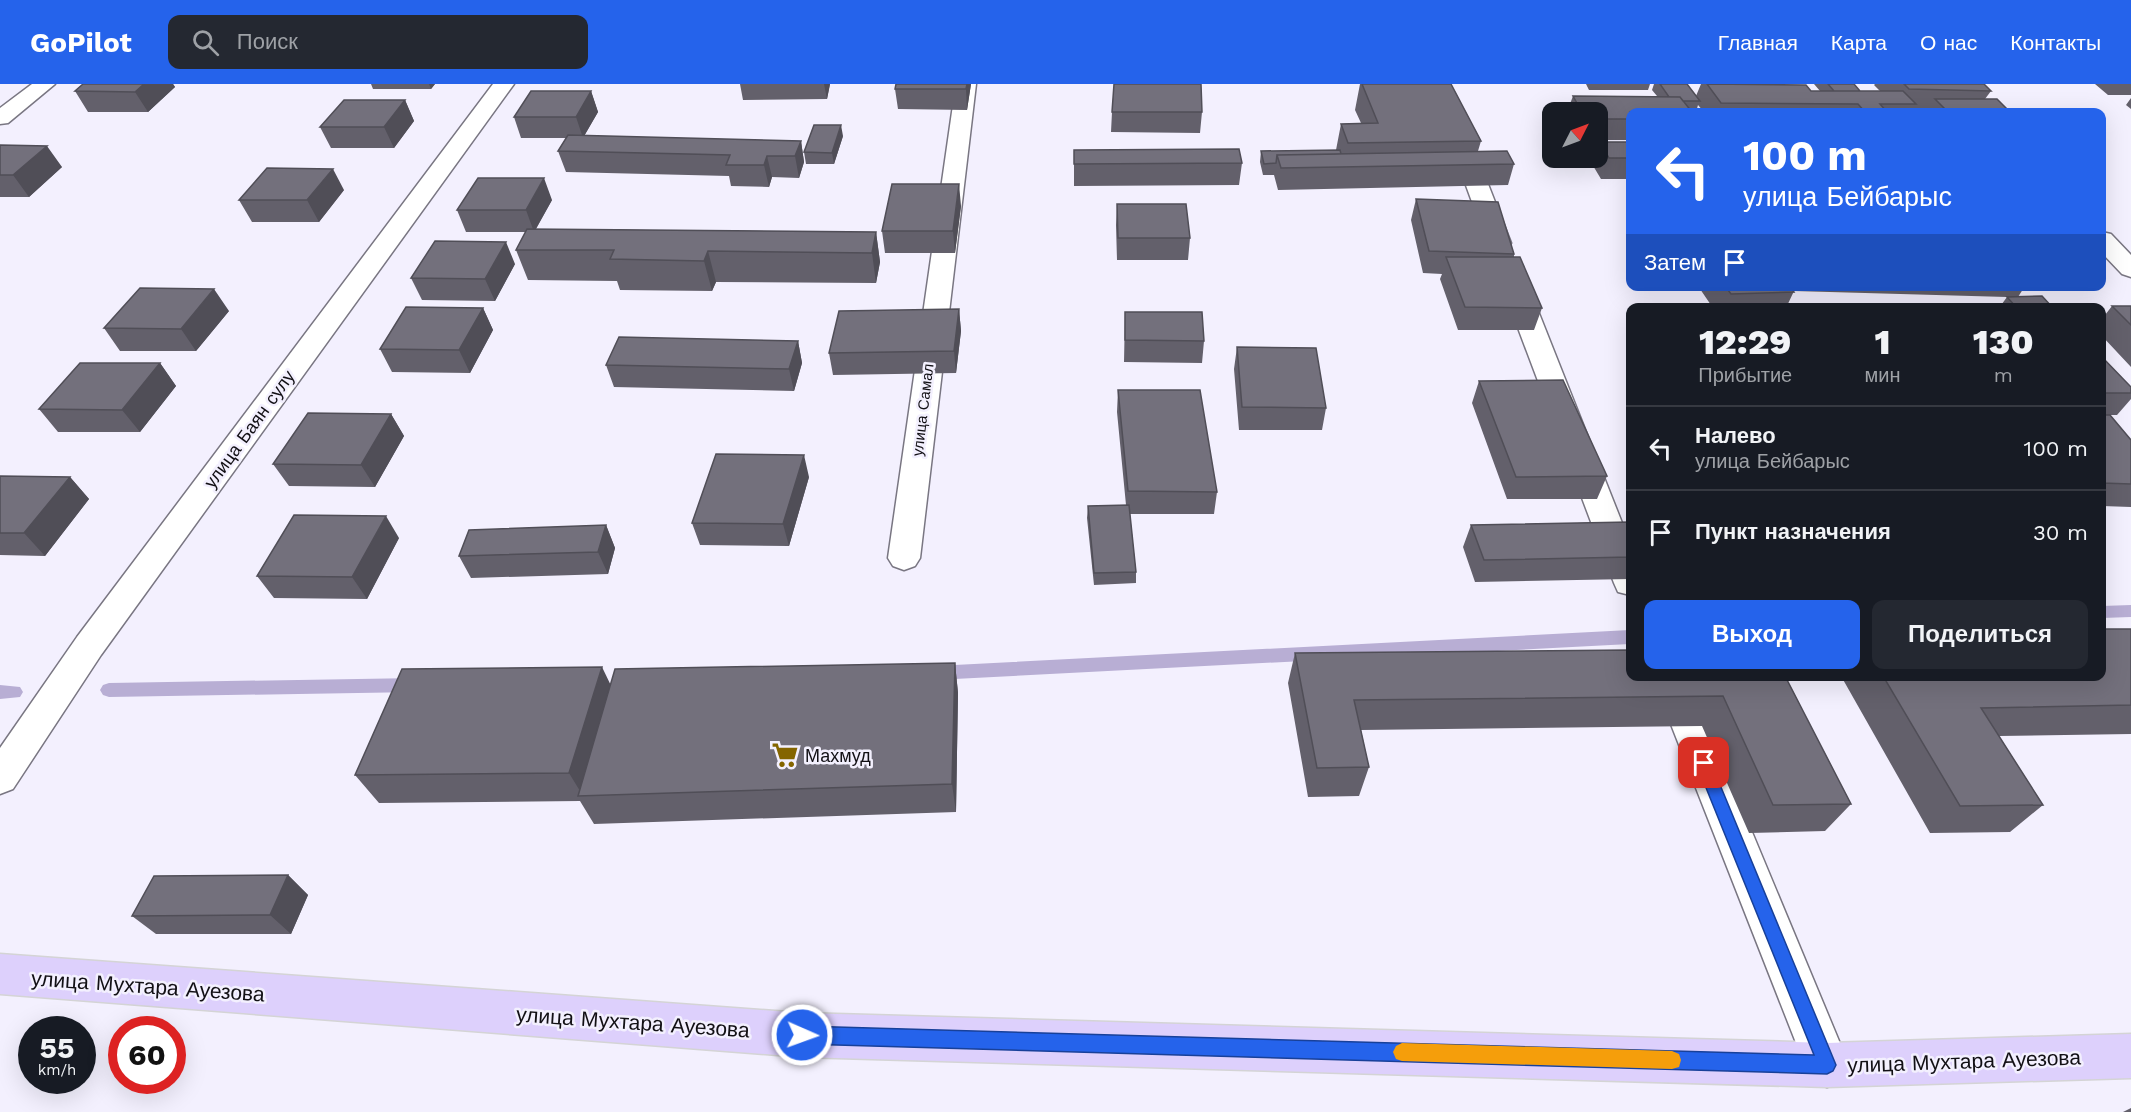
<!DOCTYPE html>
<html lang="ru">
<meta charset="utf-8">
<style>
:root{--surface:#171b24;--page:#242831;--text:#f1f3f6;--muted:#9ea1a6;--line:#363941;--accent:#2563eb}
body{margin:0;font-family:"Work Sans",sans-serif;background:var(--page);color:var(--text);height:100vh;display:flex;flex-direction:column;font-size:22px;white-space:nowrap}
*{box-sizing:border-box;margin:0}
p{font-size:20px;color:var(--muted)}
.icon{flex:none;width:33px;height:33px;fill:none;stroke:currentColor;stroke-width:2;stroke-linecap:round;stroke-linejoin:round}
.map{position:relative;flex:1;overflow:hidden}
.drawer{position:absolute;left:1626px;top:219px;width:480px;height:378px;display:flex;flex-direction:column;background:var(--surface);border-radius:12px;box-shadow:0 6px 24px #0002}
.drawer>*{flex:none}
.top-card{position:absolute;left:1626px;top:24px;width:480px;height:183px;border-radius:12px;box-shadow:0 6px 24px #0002;background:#2563eb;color:#fff;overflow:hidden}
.needle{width:39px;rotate:48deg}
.buttons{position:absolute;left:1542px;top:18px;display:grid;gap:12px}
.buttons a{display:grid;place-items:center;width:66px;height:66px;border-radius:12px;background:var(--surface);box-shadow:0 6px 24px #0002;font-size:30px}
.speed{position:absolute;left:18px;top:932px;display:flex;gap:12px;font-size:30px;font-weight:700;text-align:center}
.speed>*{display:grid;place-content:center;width:78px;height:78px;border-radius:50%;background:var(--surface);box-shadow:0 6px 24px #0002;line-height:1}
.speed small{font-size:15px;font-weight:400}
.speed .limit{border:9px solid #d22;background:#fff;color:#111}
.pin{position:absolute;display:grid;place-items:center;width:51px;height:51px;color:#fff;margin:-26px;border-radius:12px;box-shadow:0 3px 9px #0006}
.me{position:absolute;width:66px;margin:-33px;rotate:92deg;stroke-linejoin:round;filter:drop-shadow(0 0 4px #0008)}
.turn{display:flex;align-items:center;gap:21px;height:126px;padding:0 18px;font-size:27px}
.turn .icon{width:78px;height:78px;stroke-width:2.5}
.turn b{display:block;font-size:42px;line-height:51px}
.then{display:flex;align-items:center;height:57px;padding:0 18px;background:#0003;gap:12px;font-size:22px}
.eta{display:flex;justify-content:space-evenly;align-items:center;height:102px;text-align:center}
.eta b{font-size:36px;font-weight:800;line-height:42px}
.cta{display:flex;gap:12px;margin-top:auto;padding:12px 18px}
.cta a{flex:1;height:69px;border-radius:12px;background:var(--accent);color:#fff;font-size:24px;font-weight:800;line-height:69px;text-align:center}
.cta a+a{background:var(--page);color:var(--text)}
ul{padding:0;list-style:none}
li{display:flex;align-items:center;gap:18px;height:84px;padding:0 18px;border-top:2px solid var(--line)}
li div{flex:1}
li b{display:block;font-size:22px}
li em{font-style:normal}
header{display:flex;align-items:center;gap:36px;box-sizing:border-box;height:84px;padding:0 30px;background:var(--accent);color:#fff}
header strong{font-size:28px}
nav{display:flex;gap:33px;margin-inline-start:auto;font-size:21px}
.search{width:420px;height:54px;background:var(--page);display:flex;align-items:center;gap:15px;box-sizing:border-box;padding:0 21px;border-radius:12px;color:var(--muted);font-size:22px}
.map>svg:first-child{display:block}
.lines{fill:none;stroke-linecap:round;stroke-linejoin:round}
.stream{fill:#b8aed4;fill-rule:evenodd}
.minor-casing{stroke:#797682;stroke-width:3}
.primary-casing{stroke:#d4d4d5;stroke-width:3}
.minor{fill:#fff;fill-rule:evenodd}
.primary{fill:#ddd0fc;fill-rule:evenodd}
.wall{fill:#63606b}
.shaded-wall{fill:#504e57}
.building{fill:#73707c;stroke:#504e57;stroke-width:1.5}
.route{fill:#2563eb;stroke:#184099;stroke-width:1.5}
.slow{fill:#f59e0b}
.labels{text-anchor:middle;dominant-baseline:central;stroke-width:5;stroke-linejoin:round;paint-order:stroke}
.far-street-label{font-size:15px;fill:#121015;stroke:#f3f0fe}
.street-label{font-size:18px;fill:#121015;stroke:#f3f0fe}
.poi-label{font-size:18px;fill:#121015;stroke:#f3f0fe;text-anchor:start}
.near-street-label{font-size:21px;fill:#121015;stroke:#f3f0fe}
</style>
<header>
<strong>GoPilot</strong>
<div class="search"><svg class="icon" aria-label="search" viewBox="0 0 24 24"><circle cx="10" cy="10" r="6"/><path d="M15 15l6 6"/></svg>Поиск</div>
<nav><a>Главная</a><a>Карта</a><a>О нас</a><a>Контакты</a></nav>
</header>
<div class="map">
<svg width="2131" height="1028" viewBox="0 0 2131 1028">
<rect width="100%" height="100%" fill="#f3f0fe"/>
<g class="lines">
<path class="stream" d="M2131 521V533L2102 534V522Z
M1630 546V560L935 596 929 594 926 589 929 584 935 582Z
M417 594 423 596 426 601 423 606 417 608 109 613 103 611 100 606 103 601 109 599Z
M0 601 20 603 23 608 20 613 0 615Z"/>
<g class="minor-casing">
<path id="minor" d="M32 0H55L8 39 0 40V24Z
M493 0H514L101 571 13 705 0 710V664L77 553Z
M956 0H976L920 474 915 482 904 486 893 482 888 474Z
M1429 0H1449L1511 159 1508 164 1499 166 1490 164 1487 159Z
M2102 148 2111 150 2131 171V193L2122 190 2102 169Z
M1516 196 1525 199 1529 204 1630 459V511L1618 508 1614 499 1503 204 1507 199Z
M1652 592H1687L1849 981 1843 997 1827 1003 1811 997Z"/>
</g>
<g class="primary-casing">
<path id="primary" d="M0 870 802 929 1827 959 2131 950V994L1827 1003 802 973 0 910Z"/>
</g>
<use href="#minor" class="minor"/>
<use href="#primary" class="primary"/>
</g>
<path class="wall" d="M83 0H173L175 3 148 28H88L75 7Z
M371 0H435L431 5H373Z
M740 0H830L827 15 743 16Z
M971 0 967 26 898 25 895 5Z
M1360 0H1451L1481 57 1478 67 1514 80 1508 101 1278 106 1274 91H1263L1260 78 1261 67 1336 66 1341 40 1361 39 1355 26Z
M1586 0H1650L1648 6H1589Z
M1654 0H1687L1696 12 1701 0H1769L1811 7H1820L1814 0H1854L1860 7H1880L1874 1 1875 0H1984L1991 7 1985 15 2010 28H1928L1929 27 1912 26 1911 28H1704L1698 21 1696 28H1630V56H1598V28H1567L1573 12H1657L1652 6Z
M2095 0H2131V11H2108Z
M591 7 598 28 584 52 801 57 804 78 799 94 772 93 769 103 731 102 729 92 566 88 558 67 566 54H521L514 33Z
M2131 14V25L2126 21Z
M405 16 414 37 394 64H331L320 43Z
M1112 28H1202L1200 49 1111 48Z
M843 52 834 80H806L804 68Z
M1599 58H1630V95H1601L1592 80 1594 74H1598V63Z
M0 61 62 83 29 113H0Z
M1074 66 1242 79 1239 101 1074 102Z
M344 106 319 138H252L239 116Z
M1416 115 1514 170V173L1542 224 1534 246H1458L1440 195 1442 190 1423 189 1411 136Z
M552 116 536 145 876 148 880 178 876 199 716 198 712 207 620 206 617 197 528 196 516 166 526 148H466L457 126Z
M1117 120 1190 154 1188 176H1117L1116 141Z
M961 122 955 169H885L882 147Z
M515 180 495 217 422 216 411 194Z
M1698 202H2025L2018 213 2053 224H1999L2007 213 1794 207 1786 224H1713Z
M2112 222H2131V283L2102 252V235Z
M483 224 493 246 470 289 392 288 380 265Z
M959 225 961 247 956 289 833 291 829 269Z
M229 227 196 267H120L104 244Z
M1125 228 1204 257 1202 279 1124 278Z
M798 257 802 279 794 307 614 303 606 281Z
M1237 263 1326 324 1322 346H1239L1234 285Z
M2102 273 2131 303V315L2117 331H2110L2131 400V423L2102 422Z
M160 279 176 302 140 348H58L39 325Z
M1479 297 1607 392 1597 415H1507L1472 319Z
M1118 306 1217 408 1214 430H1130L1136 488V499L1094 501 1087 434 1088 422 1126 421 1117 328Z
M391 330 404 352 375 403 289 402 273 380Z
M0 392 70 393 89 415 45 472 0 471Z
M809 393 789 462 700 461 692 439Z
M1630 438V495L1475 498 1463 463 1471 441Z
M606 441 615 464 608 490 471 494 459 472Z
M399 454 367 515 274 514 257 492Z
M2131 545V650L1999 652 2043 721 2010 748 1930 749 1841 592H2102Z
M1295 569 1785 592 1851 720 1825 747 1749 749 1702 642 1361 646 1369 683 1359 712 1308 713 1288 599Z
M955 579 958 609 956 728 594 740 580 717 379 719 355 691 611 601Z
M288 791 308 811 291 850H156L132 832Z
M2131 1024V1028H2123Z"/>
<path class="shaded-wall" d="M144 0H173L175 3 148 28 135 8Z
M429 0H435L431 5Z
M824 0H830L827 15Z
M967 0H971L967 26 966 5Z
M591 7 598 28 583 54 576 33Z
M405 16 414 37 394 64 384 43Z
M841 41 843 52 834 80 832 69Z
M801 57 804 78 799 94 795 72Z
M47 62 62 83 29 113 13 91Z
M767 72 772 93 769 103 764 81Z
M333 85 344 106 319 138 307 116Z
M544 94 552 116 534 148 526 126Z
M959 100 961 122 955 169 953 147Z
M876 148 880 178 876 199 872 169Z
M506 158 515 180 495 217 485 195Z
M708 167 716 198 712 207 704 177Z
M214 205 229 227 196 267 181 245Z
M483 224 493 246 470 289 459 266Z
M959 225 961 247 956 289 954 267Z
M798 257 802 279 794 307 789 285Z
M160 279 176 302 140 348 122 326Z
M391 330 404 352 375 403 361 381Z
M804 371 809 393 789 462 783 440Z
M70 393 89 415 45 472 24 449Z
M386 432 399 454 367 515 352 493Z
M606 441 615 464 608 490 598 468Z
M955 579 958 609 956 728 952 700Z
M602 583 616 612 583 712 569 689Z
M288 791 308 811 291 850 270 831Z"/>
<path class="building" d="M83 0H144L135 8 75 7Z
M896 0H967L966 5H895Z
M1114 0H1201L1202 28H1112Z
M1362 0H1451L1481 57 1348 59 1341 40 1378 39Z
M1660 0H1687L1700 17H1683L1680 13H1669Z
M1707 0 1806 1 1811 7H1903L1916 20H1880L1887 28H1865L1858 20 1721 19Z
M1828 0H1854L1860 7H1834Z
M1904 0H1984L1991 7 1909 5Z
M531 7H591L576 33H514Z
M1573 12 1680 13 1692 28H1630V35H1598V28H1582Z
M1935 15H1997L2010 28H1948Z
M344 16H405L384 43H320Z
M814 41H841L832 69 804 68Z
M568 51 801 57 795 72H767L764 81H726L730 71 558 67Z
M1599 58H1630V74H1609Z
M0 61 47 62 13 91H0Z
M1239 65 1242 79 1074 80V66Z
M1340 66 1341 70 1277 71 1276 79 1264 80 1261 67Z
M1507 67 1514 80 1281 84 1277 71Z
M267 84 333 85 307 116H239Z
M478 94H544L526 126H457Z
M892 100H959L953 147H882Z
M1416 115 1498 118 1514 170 1429 167Z
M1117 120H1186L1190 154H1118Z
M527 145 876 148 872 169 708 167 704 177 610 175 614 166H516Z
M435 157 506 158 485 195 411 194Z
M1446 173H1520L1542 224 1465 223Z
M1725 202H1790L1794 208 1731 210Z
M140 204 214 205 181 245 104 244Z
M2042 212 2053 224H2017L2007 213Z
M2112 222H2131V241Z
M406 223 483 224 459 266 380 265Z
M959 225 954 267 829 269 839 227Z
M1125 228H1202L1204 257 1125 256Z
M619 253 798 257 789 285 606 281Z
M1237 263 1316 264 1326 324 1242 323Z
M2102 273 2131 303V309H2102Z
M80 279H160L122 326 39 325Z
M1563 296 1607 392 1516 393 1479 297Z
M1118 306H1200L1217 408 1128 407Z
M308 329 391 330 361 381 273 380Z
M2102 331H2110L2131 356V400L2102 399Z
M716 370 804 371 783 440 692 439Z
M0 392 70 393 24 449H0Z
M1129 421 1136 488 1094 489 1088 422Z
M294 431 386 432 352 493 257 492Z
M1630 438V473L1484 476 1471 441Z
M606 441 598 468 459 472 469 446Z
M2102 545H2131V621L1981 624 2043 721 1960 722 1883 592H2102Z
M1630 566V592H1785L1851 720 1773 721 1723 612 1354 616 1369 683 1317 684 1295 569Z
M955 579 952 700 578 712 615 585Z
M602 583 569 689 355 691 402 585Z
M288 791 270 831 132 832 154 792Z"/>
<path class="route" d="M1704 672 1709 674 1711 679 1836 981 1833 987 1827 990 802 960 796 957 793 951 796 944 802 942 1814 971 1696 679 1698 674Z"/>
<path class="slow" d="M1402 959 1672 967 1679 970 1681 976 1679 983 1672 985 1402 977 1396 975 1393 968 1396 962Z"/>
<defs>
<g id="supermarket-bare" transform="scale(2.07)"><path d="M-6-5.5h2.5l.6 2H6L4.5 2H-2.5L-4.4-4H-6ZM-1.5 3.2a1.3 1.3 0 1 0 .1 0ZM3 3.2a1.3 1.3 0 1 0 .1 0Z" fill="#846500" stroke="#f3f0fe" stroke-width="2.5" paint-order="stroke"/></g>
</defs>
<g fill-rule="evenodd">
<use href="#supermarket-bare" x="785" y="671"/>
</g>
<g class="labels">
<g class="far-street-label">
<text transform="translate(923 326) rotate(-83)">улица Самал</text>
</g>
<g class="street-label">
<text transform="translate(249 345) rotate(-54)">улица Баян сулу</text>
</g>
<g class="poi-label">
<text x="805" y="671">Махмуд</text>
</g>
<g class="near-street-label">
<text transform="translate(148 902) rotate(4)">улица Мухтара Ауезова</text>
<text transform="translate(633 938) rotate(4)">улица Мухтара Ауезова</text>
<text transform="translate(1964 977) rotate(-2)">улица Мухтара Ауезова</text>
</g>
</g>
</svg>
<div class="buttons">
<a><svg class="needle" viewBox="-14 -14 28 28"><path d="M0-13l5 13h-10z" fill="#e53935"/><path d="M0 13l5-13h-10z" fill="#9ea1a6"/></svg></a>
</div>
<div class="speed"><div>55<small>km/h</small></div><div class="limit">60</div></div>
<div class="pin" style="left:1704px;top:679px;background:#d93025"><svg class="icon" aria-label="arrive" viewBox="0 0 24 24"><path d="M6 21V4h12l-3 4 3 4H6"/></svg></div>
<svg class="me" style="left:802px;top:951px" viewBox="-20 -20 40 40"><circle r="17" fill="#2563eb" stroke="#fff" stroke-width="3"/><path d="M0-11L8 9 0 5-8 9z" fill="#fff"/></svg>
<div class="top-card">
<div class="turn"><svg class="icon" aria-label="left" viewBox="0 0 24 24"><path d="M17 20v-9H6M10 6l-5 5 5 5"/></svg><div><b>100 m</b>улица Бейбарыс</div></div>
<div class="then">Затем<svg class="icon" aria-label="arrive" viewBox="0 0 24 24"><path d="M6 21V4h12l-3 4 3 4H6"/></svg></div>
</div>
<section class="drawer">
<div class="eta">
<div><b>12:29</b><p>Прибытие</p></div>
<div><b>1</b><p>мин</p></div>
<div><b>130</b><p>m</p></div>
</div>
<ul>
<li><svg class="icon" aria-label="left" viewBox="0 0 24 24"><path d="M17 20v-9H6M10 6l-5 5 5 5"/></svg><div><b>Налево</b><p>улица Бейбарыс</p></div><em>100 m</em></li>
<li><svg class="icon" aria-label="arrive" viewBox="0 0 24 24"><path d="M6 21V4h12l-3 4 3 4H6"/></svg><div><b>Пункт назначения</b></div><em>30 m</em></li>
</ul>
<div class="cta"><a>Выход</a><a>Поделиться</a></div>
</section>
</div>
